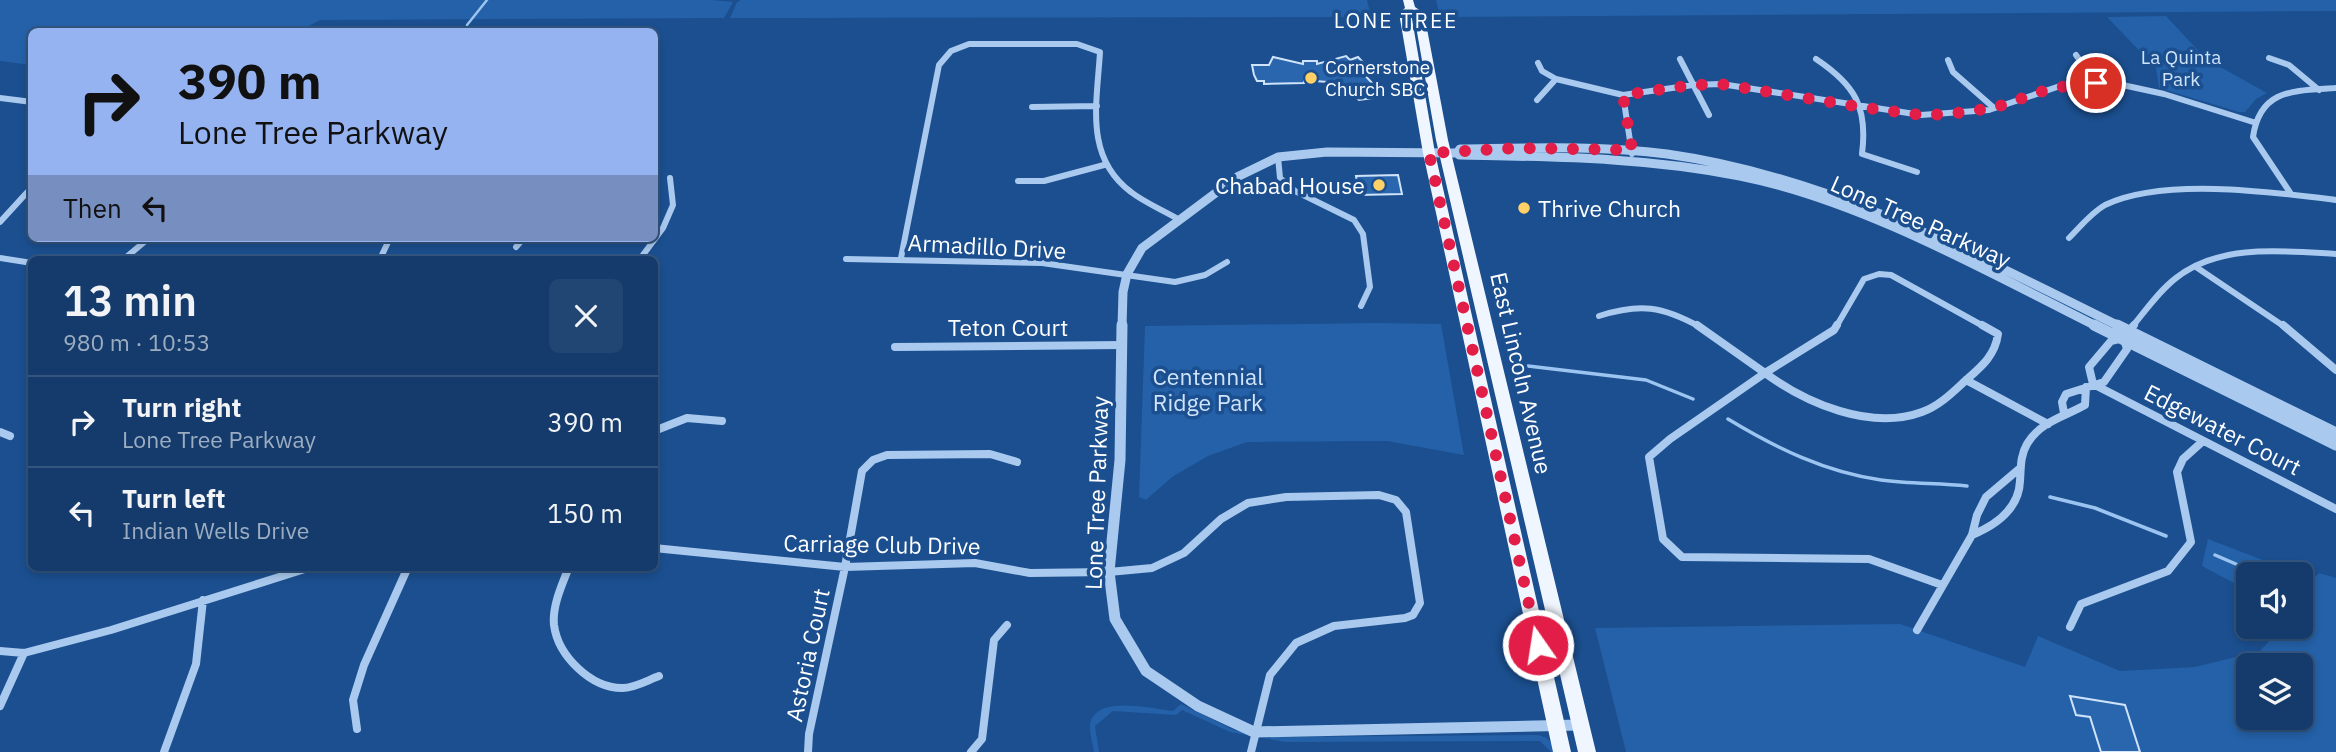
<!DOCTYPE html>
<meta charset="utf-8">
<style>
:root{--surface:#143b6b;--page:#214673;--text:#f1f3f6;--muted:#9dadc1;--line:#33557e}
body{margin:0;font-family:"IBM Plex Sans",sans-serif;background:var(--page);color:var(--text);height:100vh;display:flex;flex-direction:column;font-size:26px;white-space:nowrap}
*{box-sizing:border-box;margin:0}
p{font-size:23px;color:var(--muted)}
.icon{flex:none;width:38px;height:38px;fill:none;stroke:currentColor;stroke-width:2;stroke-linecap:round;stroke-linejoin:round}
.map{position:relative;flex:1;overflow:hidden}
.side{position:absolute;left:28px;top:256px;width:630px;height:315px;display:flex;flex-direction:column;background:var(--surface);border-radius:10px;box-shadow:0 4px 10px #0003,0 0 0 2px var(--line)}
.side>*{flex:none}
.banner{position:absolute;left:28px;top:28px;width:630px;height:214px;border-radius:10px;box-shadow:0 4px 10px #0003,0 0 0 2px var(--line);background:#95b2f1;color:#111;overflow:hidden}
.tools{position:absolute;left:2236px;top:562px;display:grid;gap:14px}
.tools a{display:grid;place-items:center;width:77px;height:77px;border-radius:10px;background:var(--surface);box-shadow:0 4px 10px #0003,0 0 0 2px var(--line);font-size:35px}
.pin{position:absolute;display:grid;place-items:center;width:60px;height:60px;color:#fff;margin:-30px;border:4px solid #fff;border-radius:50%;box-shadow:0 2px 7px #0007}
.me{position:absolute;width:77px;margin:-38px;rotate:347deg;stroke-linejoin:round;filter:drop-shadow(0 0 5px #0008)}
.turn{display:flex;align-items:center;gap:24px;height:147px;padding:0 35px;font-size:32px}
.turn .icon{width:91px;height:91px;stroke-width:2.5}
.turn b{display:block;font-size:49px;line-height:60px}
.then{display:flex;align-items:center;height:66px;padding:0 35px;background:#0003;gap:14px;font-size:26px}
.round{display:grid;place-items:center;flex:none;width:74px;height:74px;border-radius:10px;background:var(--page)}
.overview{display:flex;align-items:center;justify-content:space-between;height:119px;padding:0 35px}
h1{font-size:42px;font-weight:600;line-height:52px}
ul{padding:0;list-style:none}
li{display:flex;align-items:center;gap:21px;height:91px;padding:0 35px;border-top:2px solid var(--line)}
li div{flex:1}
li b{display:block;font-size:26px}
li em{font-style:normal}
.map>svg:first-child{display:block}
.green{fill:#2461a8;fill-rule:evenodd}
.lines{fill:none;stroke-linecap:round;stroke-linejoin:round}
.stream-far1{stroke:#9cc4f0;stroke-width:2.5}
.stream{stroke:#9cc4f0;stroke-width:3.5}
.building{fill:#2a66ad;stroke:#cfe3fa;stroke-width:2}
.minor-far1{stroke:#a9c9ee;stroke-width:6}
.minor{stroke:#a9c9ee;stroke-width:8}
.tertiary-far1{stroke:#a9c9ee;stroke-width:9}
.tertiary{stroke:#a9c9ee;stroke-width:11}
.primary{fill:#f0f6ff;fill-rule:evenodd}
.route{stroke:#e11d48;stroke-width:12;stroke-dasharray:0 21.6}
.poi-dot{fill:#ffd166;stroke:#1b4f8f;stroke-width:2.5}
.labels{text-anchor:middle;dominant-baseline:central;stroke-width:7;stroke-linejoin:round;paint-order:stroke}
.far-park-label{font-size:19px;fill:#cfe3fa;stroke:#1b4f8f}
.far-poi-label{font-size:19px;fill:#fff;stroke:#1b4f8f;text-anchor:start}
.far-quarter-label{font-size:21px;letter-spacing:2px;fill:#fff;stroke:#1b4f8f}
.poi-label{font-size:23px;fill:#fff;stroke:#1b4f8f;text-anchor:end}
.street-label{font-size:23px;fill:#fff;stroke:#1b4f8f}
.park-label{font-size:23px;fill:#cfe3fa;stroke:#1b4f8f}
</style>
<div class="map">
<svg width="2336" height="752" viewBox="0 0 2336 752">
<rect width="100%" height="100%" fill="#1b4f8f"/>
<path class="green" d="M0 0H712L733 2 724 18 320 20 298 32H32L31 65 0 61Z
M741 0H1367L1371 17 730 18 737 2Z
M1436 0H2336V11L1440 17Z
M2166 16 2206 59 2267 93 2256 99 2245 112H2239L2159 88 2156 68 2107 17Z
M1376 323 1441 324 1464 455 1387 441 1247 442 1208 456 1172 477 1146 500 1139 497 1145 326Z
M2208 539 2299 574H2249V591L2202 566Z
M2319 573 2336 578V752H1626L1595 628 1900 624 2025 667 2038 636 2120 671 2195 667 2260 651 2282 627 2301 626V575L2313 579ZM2249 665H2301V718H2249Z
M1181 704 1234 730 1278 737 1538 735 1547 738 1558 752H1551L1540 741 1286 742 1230 732 1182 710 1176 715 1113 711 1095 726 1099 752H1094C1093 744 1089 732 1090 724 1096 694 1153 709 1173 711Z"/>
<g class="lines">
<path class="stream-far1" d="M467 25 487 0"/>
<path class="stream" d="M1528 366 1646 380 1693 399
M1728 419C1776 448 1825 472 1881 480 1910 484 1939 483 1967 486
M2050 497 2095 508 2166 536
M2215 555 2259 574"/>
</g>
<path class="building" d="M1346 56 1350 60 1358 57 1370 70 1362 72 1382 94 1378 95 1380 97 1359 100 1339 83 1304 80V83L1264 84V81H1257L1254 75 1252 65H1269L1273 57 1303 64V61H1317V64Z
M1398 175 1402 194 1359 195 1356 176Z
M2070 696 2125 705 2140 752H2101L2090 717 2076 715Z"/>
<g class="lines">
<path class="minor-far1" d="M2076 55 2096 83
M2269 58 2289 65 2319 90
M1680 59 1709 115
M1816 59C1855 85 1868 107 1862 154L1917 172
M1948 60 1953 72 1994 108
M1538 63 1542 71 1556 79 1623 95 1693 85 1721 84 1921 115 1989 110 2063 85 2118 84 2164 94 2253 122
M1623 95 1632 154
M0 98 32 102
M1537 100 1556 79
M1032 107 1097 106
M1278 157 1280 178 1295 191 1354 220 1363 234 1370 287 1361 306
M1018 181H1044L1104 165
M2291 194 2253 137C2260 88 2295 91 2336 88
M0 222 32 187
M2069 238C2080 227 2091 213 2105 205 2163 177 2273 192 2336 200
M516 247 524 238
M0 258 32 263
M901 258 939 65 951 51 969 44H1077L1100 52C1097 103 1084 157 1131 192 1145 203 1163 210 1178 219
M124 259 149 238
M380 259 390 238
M640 259 663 228 673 205 670 178
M846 259 1042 263 1175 282 1205 275 1227 262
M2196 267 2285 327
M1599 316C1640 303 1662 306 1700 327
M1836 327 1864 279 1879 274 1891 275 1985 327
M2132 327C2146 310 2159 291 2176 278 2220 243 2284 251 2336 254"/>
<path class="minor" d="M1697 325 1765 373
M2283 325 2336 370
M2128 332 2134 325
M895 347 1123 345
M1765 373C1806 403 1870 431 1922 412 1939 406 1952 393 1965 381 1981 367 1995 356 1998 334L1982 325
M1765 373 1670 439 1649 457 1663 539 1682 557 1869 559 1942 585
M1765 373 1834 330 1837 325
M1966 380 2048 424
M2093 384 2336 509
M2093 384 2089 367 2111 341 2123 338
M2064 413 2062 402 2066 394 2104 382 2127 349 2124 339
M654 431 687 418 722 421
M0 432 10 436
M1972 535C1996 525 2019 509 2020 481 2021 468 2020 456 2027 444 2041 421 2064 417 2085 405L2086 387
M654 548 845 567 975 563 1030 573 1109 572 1152 568 1184 553 1221 519 1248 503 1286 497 1379 495 1396 500 1406 512 1420 603 1413 615 1405 618 1334 626 1296 643 1270 675 1251 752
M569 567C562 585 552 606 554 625 558 656 591 688 622 688 635 688 648 680 659 676
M2070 627 2081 604 2168 571 2191 542 2177 472 2183 459 2203 441
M1917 630 1972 535 1977 515 1986 497 2019 469
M0 651 24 653 111 630 311 567
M0 706 24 653
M357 729 353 700 364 665 408 567
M164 752 196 664 203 600
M808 752 809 734 845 567 862 471 873 460 887 455 990 454 1017 462
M971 752 982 739 994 640 1007 625"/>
<path class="tertiary-far1" d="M1459 155C1555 157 1645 157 1740 176 1861 200 1988 272 2098 327
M1122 327 1123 292 1127 274 1142 248 1237 177 1278 157 1327 152 1457 153 1460 149C1529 148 1598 145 1667 154 1830 177 1975 255 2121 327"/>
<path class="tertiary" d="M1122 325 1120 460 1109 572 1115 619 1146 671 1198 706 1254 732 1580 725
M2094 325 2336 445
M2117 325 2336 433"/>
<path class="primary" d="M1403 0H1413L1415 7 1424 13 1448 140 1596 752H1578L1436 140 1414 15 1411 13 1435 153 1571 752H1553L1423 153 1399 13 1405 8Z"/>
</g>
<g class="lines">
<path class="route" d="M1538 645 1429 153 1519 148 1632 150 1623 95 1693 85 1721 84 1860 107 1921 115 1949 114 1994 108 2052 88 2096 83"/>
</g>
<g class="poi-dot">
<circle cx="1311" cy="78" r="7"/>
<circle cx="1379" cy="185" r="7"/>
<circle cx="1524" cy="208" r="7"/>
</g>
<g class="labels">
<g class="far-park-label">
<text x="2181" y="57">La Quinta<tspan x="2181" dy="22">Park</tspan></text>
</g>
<g class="far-poi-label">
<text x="1325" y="67">Cornerstone<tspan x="1325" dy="22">Church SBC</tspan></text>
</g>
<g class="far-quarter-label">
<text x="1396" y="20">LONE TREE</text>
</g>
<g class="poi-label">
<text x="1365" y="185">Chabad House</text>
<text x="1538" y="208" text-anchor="start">Thrive Church</text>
</g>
<g class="street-label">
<text transform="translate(1921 221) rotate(24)">Lone Tree Parkway</text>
<text transform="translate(987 246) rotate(3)">Armadillo Drive</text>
<text x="1008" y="327">Teton Court</text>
<text transform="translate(1522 373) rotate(77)">East Lincoln Avenue</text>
<text transform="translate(2223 429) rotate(27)">Edgewater Court</text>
<text transform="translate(1096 493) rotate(-88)">Lone Tree Parkway</text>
<text transform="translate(882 544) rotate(1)">Carriage Club Drive</text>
<text transform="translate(807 655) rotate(-78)">Astoria Court</text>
</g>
<g class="park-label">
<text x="1208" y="376">Centennial<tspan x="1208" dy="26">Ridge Park</tspan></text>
</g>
</g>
</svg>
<div class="tools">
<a><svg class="icon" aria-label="sound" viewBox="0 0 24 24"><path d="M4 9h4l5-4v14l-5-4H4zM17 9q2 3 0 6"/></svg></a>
<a><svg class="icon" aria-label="layers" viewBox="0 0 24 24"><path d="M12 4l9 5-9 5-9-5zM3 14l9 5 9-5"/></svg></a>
</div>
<div class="pin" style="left:2096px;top:83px;background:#d93025"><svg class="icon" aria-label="arrive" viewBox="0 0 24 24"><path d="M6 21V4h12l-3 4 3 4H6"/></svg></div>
<svg class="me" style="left:1538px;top:645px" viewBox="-20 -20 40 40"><circle r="17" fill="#e11d48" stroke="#fff" stroke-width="3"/><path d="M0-11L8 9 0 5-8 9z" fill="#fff"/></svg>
<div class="banner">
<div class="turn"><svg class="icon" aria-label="right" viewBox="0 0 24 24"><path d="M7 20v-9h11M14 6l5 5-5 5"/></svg><div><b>390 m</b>Lone Tree Parkway</div></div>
<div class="then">Then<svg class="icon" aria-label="left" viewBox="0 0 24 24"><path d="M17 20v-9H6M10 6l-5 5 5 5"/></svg></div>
</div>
<section class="side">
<div class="overview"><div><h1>13 min</h1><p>980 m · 10:53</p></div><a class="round"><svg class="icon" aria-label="close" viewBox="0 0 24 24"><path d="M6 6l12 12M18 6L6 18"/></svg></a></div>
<ul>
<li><svg class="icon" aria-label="right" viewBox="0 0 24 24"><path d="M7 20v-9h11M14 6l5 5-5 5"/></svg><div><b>Turn right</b><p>Lone Tree Parkway</p></div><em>390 m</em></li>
<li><svg class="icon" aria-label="left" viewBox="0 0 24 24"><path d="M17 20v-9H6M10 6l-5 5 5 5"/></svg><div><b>Turn left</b><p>Indian Wells Drive</p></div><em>150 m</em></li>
</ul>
</section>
</div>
